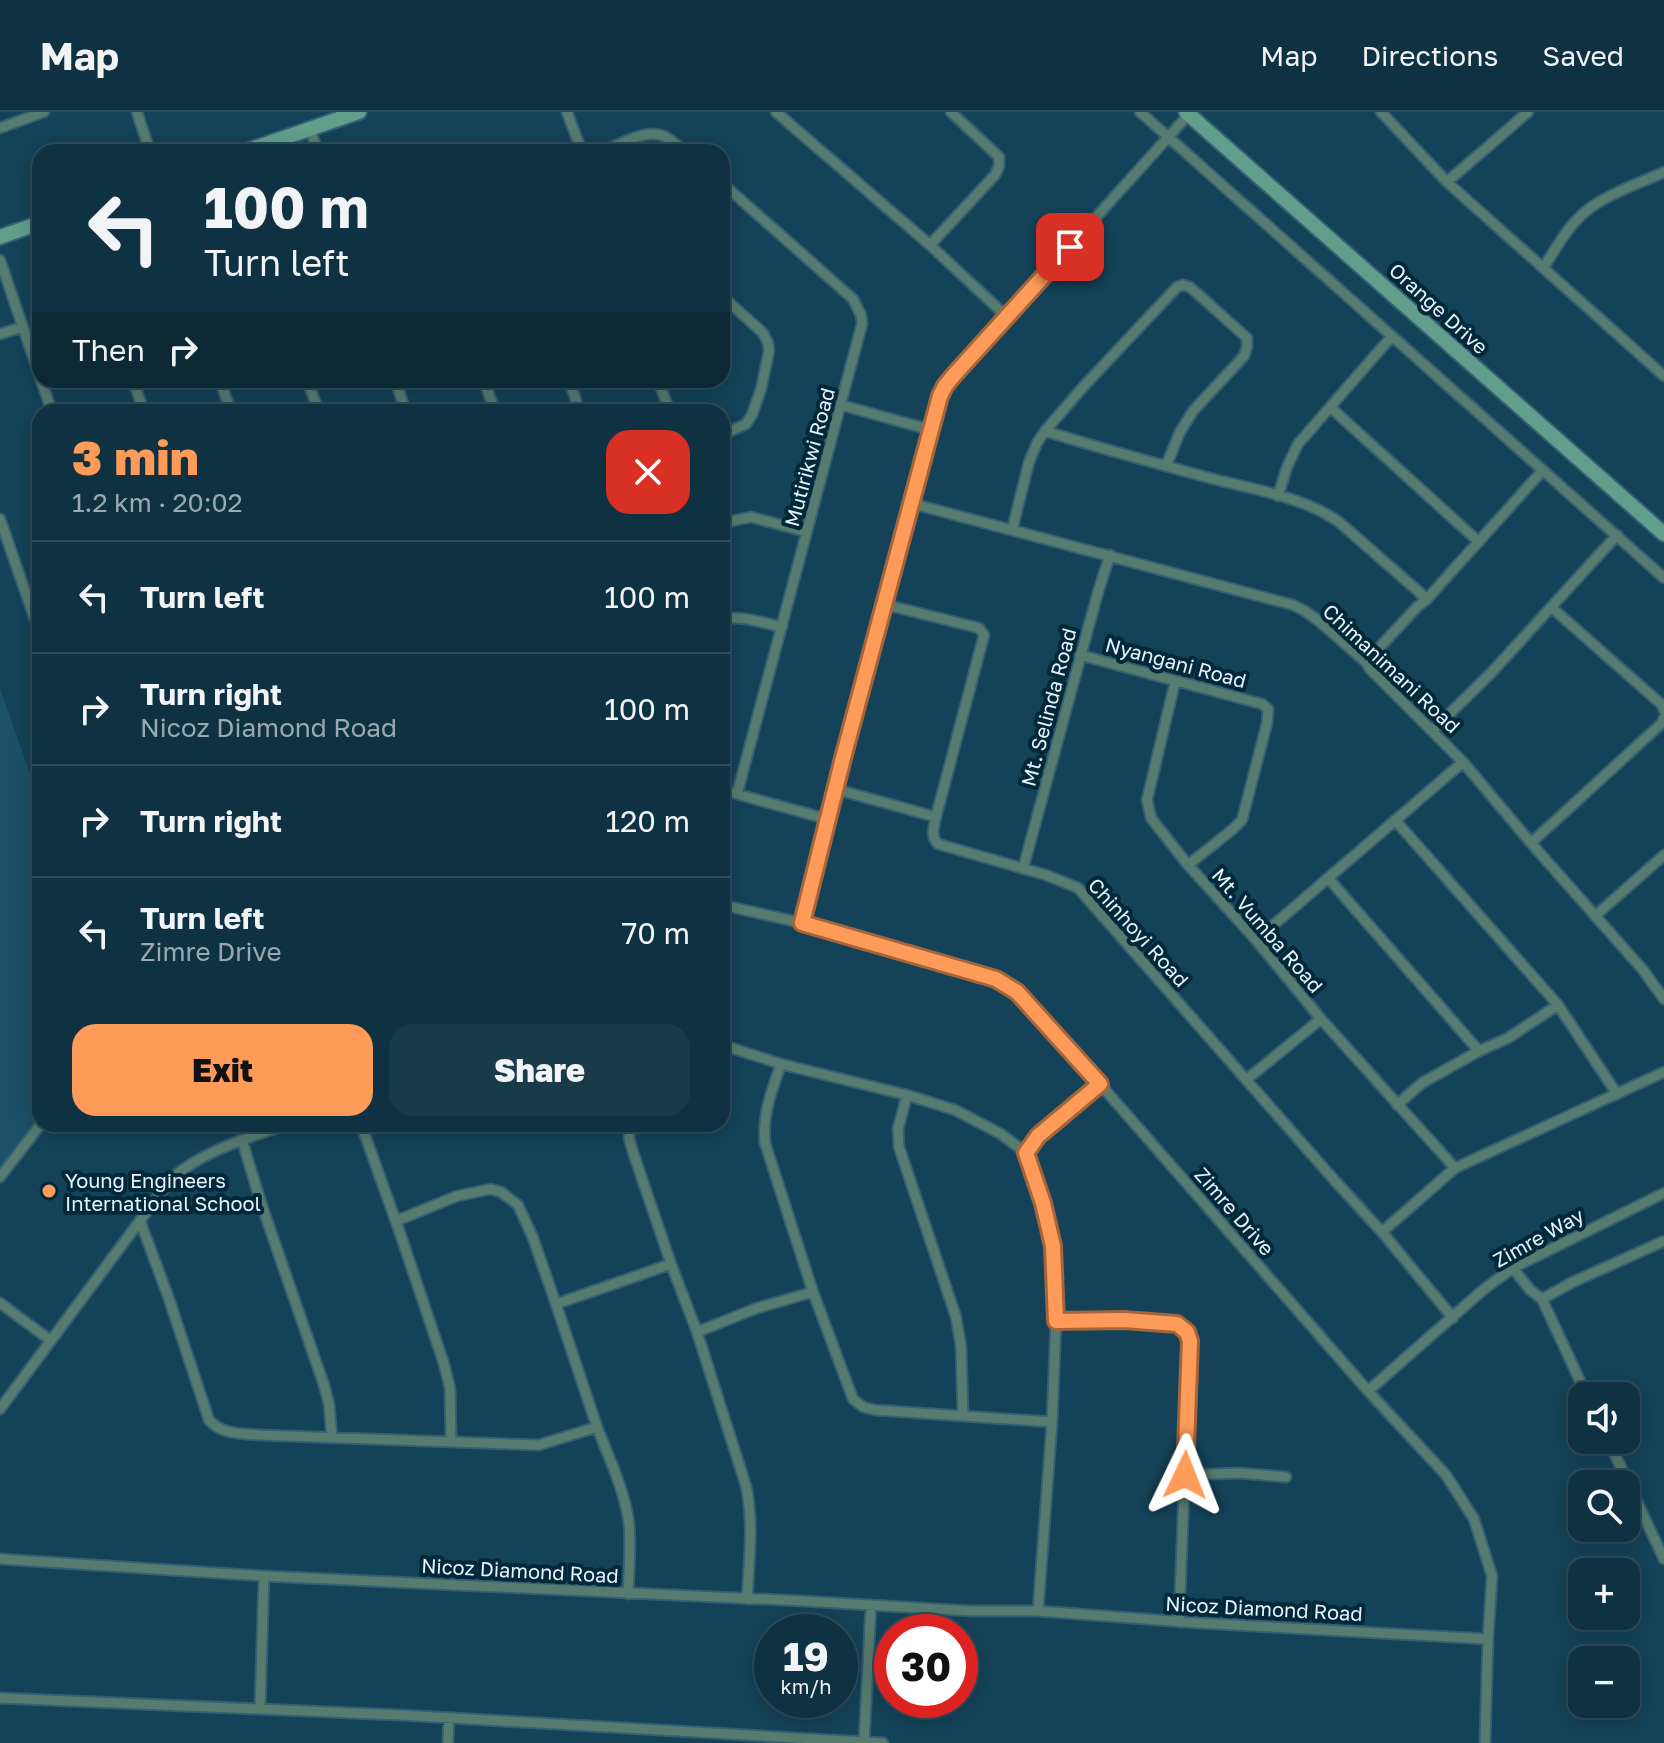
<!DOCTYPE html>
<meta charset="utf-8">
<style>
:root{--surface:#0f3242;--page:#183a49;--text:#f1f3f6;--muted:#9baab2;--line:#2f4d5b;--accent:#fe9b59}
body{margin:0;font-family:"Golos Text",sans-serif;background:var(--page);color:var(--text);height:100vh;display:flex;flex-direction:column;font-size:30px;white-space:nowrap}
*{box-sizing:border-box;margin:0}
p{font-size:26px;color:var(--muted)}
.icon{flex:none;width:44px;height:44px;fill:none;stroke:currentColor;stroke-width:2;stroke-linecap:round;stroke-linejoin:round}
.map{position:relative;flex:1;overflow:hidden}
.panel{position:absolute;left:32px;top:292px;width:698px;height:728px;display:flex;flex-direction:column;background:var(--surface);border-radius:24px;box-shadow:0 4px 20px #0003,0 0 0 2px var(--line)}
.panel>*{flex:none}
.guide{position:absolute;left:32px;top:32px;width:698px;height:244px;border-radius:24px;box-shadow:0 4px 20px #0003,0 0 0 2px var(--line);background:#0f3242;color:var(--text);overflow:hidden}
.controls{position:absolute;left:1568px;top:1270px;display:grid;gap:16px}
.controls a{display:grid;place-items:center;width:72px;height:72px;border-radius:16px;background:var(--surface);box-shadow:0 4px 20px #0003,0 0 0 2px var(--line);font-size:40px}
.speed{position:absolute;left:754px;top:1502px;display:flex;gap:16px;font-size:40px;font-weight:700;text-align:center}
.speed>*{display:grid;place-content:center;width:104px;height:104px;border-radius:50%;background:var(--surface);box-shadow:0 4px 20px #0003,0 0 0 2px var(--line);line-height:1}
.speed small{font-size:20px;font-weight:400}
.speed .limit{border:12px solid #d22;background:#fff;color:#111}
.pin{position:absolute;display:grid;place-items:center;width:68px;height:68px;color:#fff;margin:-34px;border-radius:16px;box-shadow:0 4px 12px #0006}
.me{position:absolute;width:88px;margin:-44px;rotate:2deg;stroke-linejoin:round;filter:drop-shadow(0 0 6px #0008)}
.turn{display:flex;align-items:center;gap:28px;height:168px;padding:0 40px;font-size:36px}
.turn .icon{width:104px;height:104px;stroke-width:2.5}
.turn b{display:block;font-size:56px;line-height:68px}
.then{display:flex;align-items:center;height:76px;padding:0 40px;background:#0003;gap:16px;font-size:30px}
.round{display:grid;place-items:center;flex:none;width:84px;height:84px;border-radius:24px;background:var(--page)}
.head{display:flex;align-items:center;justify-content:space-between;height:136px;padding:0 40px}
h1{font-size:48px;font-weight:800;line-height:60px;color:var(--accent)}
.button{display:flex;gap:16px;margin-top:auto;padding:16px 40px}
.button a{flex:1;height:92px;border-radius:24px;background:var(--accent);color:#111;font-size:32px;font-weight:800;line-height:92px;text-align:center}
.button a+a{background:var(--page);color:var(--text)}
ul{padding:0;list-style:none}
li{display:flex;align-items:center;gap:24px;height:112px;padding:0 40px;border-top:2px solid var(--line)}
li div{flex:1}
li b{display:block;font-size:30px}
li em{font-style:normal}
header{display:flex;align-items:center;gap:48px;box-sizing:border-box;height:112px;padding:0 40px;background:var(--surface);border-bottom:2px solid var(--line)}
header strong{font-size:38px}
nav{display:flex;gap:44px;margin-inline-start:auto;font-size:28px}
.map>svg:first-child{display:block}
.built{fill:#1d5069}
.lines{fill:none;stroke-linecap:round;stroke-linejoin:round}
.street-casing{stroke:#355f73;stroke-width:13}
.secondary-casing{stroke:#355f73;stroke-width:18}
.street{stroke:#567c70;stroke-width:9}
.secondary{stroke:#619f8c;stroke-width:14}
.route-casing{stroke:#a5653a;stroke-width:20}
.route{stroke:#fe9b59;stroke-width:14}
.poi-dot{fill:#fe9b59;stroke:#022839;stroke-width:3}
.labels{text-anchor:middle;dominant-baseline:central;stroke-width:8;stroke-linejoin:round;paint-order:stroke}
.street-label{font-size:20px;fill:#e5f5fe;stroke:#022839}
.poi-label{font-size:20px;fill:#e5f5fe;stroke:#022839;text-anchor:start}
</style>
<header>
<strong>Map</strong>
<nav><a>Map</a><a>Directions</a><a>Saved</a></nav>
</header>
<div class="map">
<svg width="1664" height="1631" viewBox="0 0 1664 1631">
<rect width="100%" height="100%" fill="#144258"/>
<path class="built" d="M0 576 40 690V1012L0 1068Z"/>
<g class="lines">
<g class="street-casing">
<path id="street" d="M137 0 150 40
M567 0 582 40
M776 0 930 133 1006 204
M1140 0 1664 466
M1381 0 1447 70 1664 264
M0 16 44 0
M310 17 318 40
M602 40C619 33 645 16 664 24 672 28 679 35 685 40
M1447 70 1528 0
M722 71 853 187 861 203 862 212 737 682
M930 133 995 63 999 54V45L951 0
M0 148 40 265
M1543 156C1556 137 1567 115 1585 100 1607 82 1638 72 1664 60
M722 184 763 221 768 231 769 239 761 277 752 303 746 312 722 323
M0 222 23 215
M41 268 52 300
M133 268 144 300
M220 268 231 300
M307 268 319 300
M395 268 406 300
M484 268 495 300
M569 268 580 300
M658 268 670 300
M841 293 931 318
M1330 295 1479 430
M1045 319C1102 337 1159 352 1217 368 1258 378 1305 386 1339 410L1427 487
M1278 384 1287 355 1298 332 1392 224
M910 391 1293 493 1305 499 1320 510 1366 550 1370 557 1463 650 1531 731 1643 858 1664 887
M0 407 40 522
M722 411 751 405 807 420
M1012 418 1029 350 1037 331 1045 319 1084 274 1177 175 1183 173 1190 175 1247 226V235L1244 244 1193 299 1180 320 1166 354
M883 492 979 516 984 523 936 705C934 715 930 724 938 732L1046 763 1078 776 1336 1070 1382 1120 1453 1206
M1551 495 1662 593 1664 598
M722 507C741 503 763 511 782 515
M1080 543 1262 592 1268 597 1267 611 1242 708 1233 717 1188 753
M1366 550 1417 495 1427 487 1543 358
M1175 570 1147 688 1151 706 1188 753 1256 828 1321 907 1455 1056
M1433 618 1492 560 1617 423
M835 677 936 705
M722 678 827 707
M1395 708 1558 893 1617 982
M1531 731 1662 611 1664 606
M1023 757 1098 480 1110 443
M1328 766 1479 939
M722 793 802 811 996 867 1017 880 1100 972 1368 1279 1446 1363 1474 1407 1492 1464 1488 1527 1485 1631
M1595 804 1664 743
M802 811C844 634 891 459 940 284L945 274 954 263 1189 2
M1256 828 1463 650
M722 933 781 952 907 983 955 998 1001 1022 1026 1041 1043 1091 1053 1134 1056 1209 1052 1310 1038 1499
M781 952C772 978 762 1003 765 1031L813 1180 853 1287 863 1295 875 1298 1052 1310
M1247 967 1321 907
M907 983 898 1017 899 1035 956 1205 961 1235 963 1304
M1397 993 1422 971 1479 939 1508 926 1558 893
M361 1012 400 1121 444 1252 450 1276 451 1330
M630 1012 629 1026 633 1040 671 1152 697 1220 746 1374C754 1412 749 1449 747 1487
M242 1028 261 1091 324 1273 329 1292 332 1326
M1026 1041 1038 1024 1100 972
M0 1065 41 1012
M140 1109 168 1184 209 1308C222 1323 240 1321 259 1323L539 1333 597 1315 556 1192 533 1126 518 1093 501 1080 491 1077 457 1084 396 1109
M1382 1120 1455 1056 1664 960
M1513 1156 1530 1178 1542 1187 1587 1284
M1542 1187 1573 1170 1664 1129
M0 1191 50 1228
M556 1192 671 1152
M1056 1209 1124 1208 1177 1212 1187 1220 1190 1229 1188 1275 1179 1510
M697 1220 757 1196 813 1180
M1368 1279 1484 1177 1513 1156 1664 1081
M0 1297 171 1067C204 1038 248 1026 288 1012
M597 1315C609 1346 625 1379 629 1412 631 1435 629 1459 628 1482
M1608 1328 1664 1447
M1185 1363 1240 1361 1286 1365
M0 1447 264 1464 803 1489 970 1499H1038L1199 1511 1488 1527
M0 1586 400 1603 883 1631
M260 1597 264 1464
M864 1630 871 1493
M448 1631 449 1606"/>
</g>
<g class="secondary-casing">
<path id="secondary" d="M1186 0 1664 422
M243 40 359 0
M0 125 40 111"/>
</g>
<use href="#street" class="street"/>
<use href="#secondary" class="secondary"/>
</g>
<g class="lines">
<g class="route-casing">
<path id="route" d="M1070 135 954 263 945 274 940 284 843 646 802 811 996 867 1017 880 1100 972 1038 1024 1026 1041 1043 1091 1053 1134 1056 1209 1124 1208 1177 1212 1187 1220 1190 1229 1185 1363"/>
</g>
<use href="#route" class="route"/>
</g>
<circle class="poi-dot" cx="49" cy="1079" r="8"/>
<g class="labels">
<g class="street-label">
<text transform="translate(1439 196) rotate(42)">Orange Drive</text>
<text transform="translate(809 345) rotate(-75)">Mutirikwi Road</text>
<text transform="translate(1176 550) rotate(15)">Nyangani Road</text>
<text transform="translate(1392 556) rotate(43)">Chimanimani Road</text>
<text transform="translate(1048 595) rotate(-75)">Mt. Selinda Road</text>
<text transform="translate(1268 818) rotate(49)">Mt. Vumba Road</text>
<text transform="translate(1139 820) rotate(48)">Chinhoyi Road</text>
<text transform="translate(1235 1099) rotate(49)">Zimre Drive</text>
<text transform="translate(1538 1125) rotate(-29)">Zimre Way</text>
<text transform="translate(520 1458) rotate(3)">Nicoz Diamond Road</text>
<text transform="translate(1264 1496) rotate(3)">Nicoz Diamond Road</text>
</g>
<g class="poi-label">
<text x="65" y="1068">Young Engineers<tspan x="65" dy="23">International School</tspan></text>
</g>
</g>
</svg>
<div class="controls">
<a><svg class="icon" aria-label="sound" viewBox="0 0 24 24"><path d="M4 9h4l5-4v14l-5-4H4zM17 9q2 3 0 6"/></svg></a>
<a><svg class="icon" aria-label="search" viewBox="0 0 24 24"><circle cx="10" cy="10" r="6"/><path d="M15 15l6 6"/></svg></a>
<a>+</a>
<a>−</a>
</div>
<div class="speed"><div>19<small>km/h</small></div><div class="limit">30</div></div>
<div class="pin" style="left:1070px;top:135px;background:#d93025"><svg class="icon" aria-label="arrive" viewBox="0 0 24 24"><path d="M6 21V4h12l-3 4 3 4H6"/></svg></div>
<svg class="me" style="left:1185px;top:1363px" viewBox="-20 -20 40 40"><path d="M0-17L14 15 0 8-14 15z" fill="#fe9b59" stroke="#fff" stroke-width="4"/></svg>
<div class="guide">
<div class="turn"><svg class="icon" aria-label="left" viewBox="0 0 24 24"><path d="M17 20v-9H6M10 6l-5 5 5 5"/></svg><div><b>100 m</b>Turn left</div></div>
<div class="then">Then<svg class="icon" aria-label="right" viewBox="0 0 24 24"><path d="M7 20v-9h11M14 6l5 5-5 5"/></svg></div>
</div>
<section class="panel">
<div class="head"><div><h1>3 min</h1><p>1.2 km · 20:02</p></div><a class="round" style="background:#d93025;color:#fff"><svg class="icon" aria-label="close" viewBox="0 0 24 24"><path d="M6 6l12 12M18 6L6 18"/></svg></a></div>
<ul>
<li><svg class="icon" aria-label="left" viewBox="0 0 24 24"><path d="M17 20v-9H6M10 6l-5 5 5 5"/></svg><div><b>Turn left</b></div><em>100 m</em></li>
<li><svg class="icon" aria-label="right" viewBox="0 0 24 24"><path d="M7 20v-9h11M14 6l5 5-5 5"/></svg><div><b>Turn right</b><p>Nicoz Diamond Road</p></div><em>100 m</em></li>
<li><svg class="icon" aria-label="right" viewBox="0 0 24 24"><path d="M7 20v-9h11M14 6l5 5-5 5"/></svg><div><b>Turn right</b></div><em>120 m</em></li>
<li><svg class="icon" aria-label="left" viewBox="0 0 24 24"><path d="M17 20v-9H6M10 6l-5 5 5 5"/></svg><div><b>Turn left</b><p>Zimre Drive</p></div><em>70 m</em></li>
</ul>
<div class="button"><a>Exit</a><a>Share</a></div>
</section>
</div>
